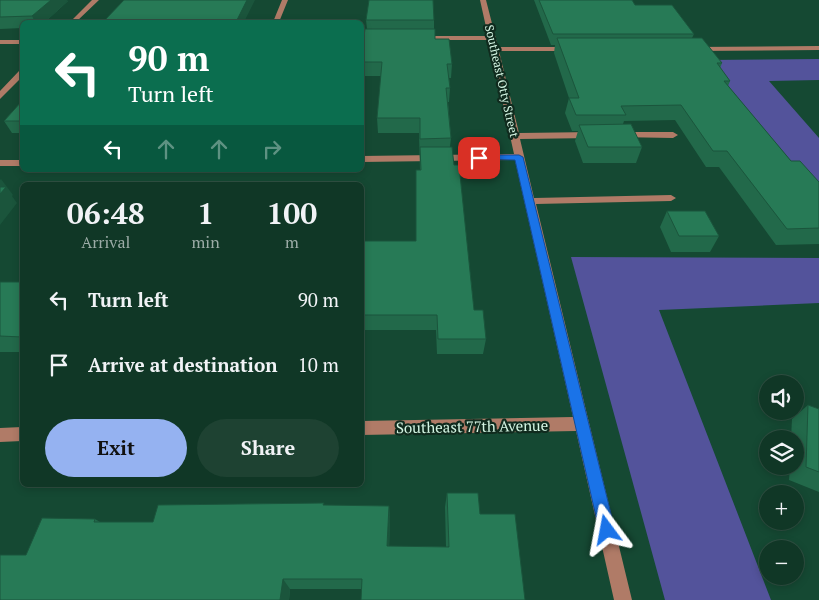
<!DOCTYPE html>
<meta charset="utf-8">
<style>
:root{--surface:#103726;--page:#1e4232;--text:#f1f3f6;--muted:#9caca7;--line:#305143;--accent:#95b2f1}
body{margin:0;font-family:"PT Serif",serif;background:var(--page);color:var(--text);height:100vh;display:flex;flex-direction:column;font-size:19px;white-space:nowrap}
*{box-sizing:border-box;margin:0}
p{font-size:16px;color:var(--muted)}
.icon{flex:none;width:28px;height:28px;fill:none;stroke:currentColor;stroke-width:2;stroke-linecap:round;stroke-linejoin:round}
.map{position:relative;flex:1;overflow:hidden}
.panel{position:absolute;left:20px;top:182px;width:344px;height:305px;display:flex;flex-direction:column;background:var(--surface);border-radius:8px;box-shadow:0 2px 8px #0003,0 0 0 1px var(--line)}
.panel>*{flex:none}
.guide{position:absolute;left:20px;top:20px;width:344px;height:152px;border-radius:8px;box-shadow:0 2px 8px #0003,0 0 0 1px var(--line);background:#0b6e4f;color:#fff;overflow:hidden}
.fabs{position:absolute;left:759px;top:375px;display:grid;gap:10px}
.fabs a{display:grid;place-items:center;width:45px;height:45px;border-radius:50%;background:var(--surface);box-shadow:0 2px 8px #0003,0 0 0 1px var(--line);font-size:25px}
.pin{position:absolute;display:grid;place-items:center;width:42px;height:42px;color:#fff;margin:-21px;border-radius:10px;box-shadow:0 2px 8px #0006}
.me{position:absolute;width:55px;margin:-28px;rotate:347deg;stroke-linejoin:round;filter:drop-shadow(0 0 4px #0008)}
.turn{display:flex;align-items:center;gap:18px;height:105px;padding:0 25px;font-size:22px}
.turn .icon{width:65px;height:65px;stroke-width:2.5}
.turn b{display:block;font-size:35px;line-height:42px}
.lanes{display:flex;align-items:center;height:48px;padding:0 25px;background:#0003;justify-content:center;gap:25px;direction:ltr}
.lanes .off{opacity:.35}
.eta{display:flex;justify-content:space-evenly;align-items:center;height:85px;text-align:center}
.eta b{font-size:30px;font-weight:600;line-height:35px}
.action{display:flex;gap:10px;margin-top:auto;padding:10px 25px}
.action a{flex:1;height:58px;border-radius:30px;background:var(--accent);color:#111;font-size:20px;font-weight:600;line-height:58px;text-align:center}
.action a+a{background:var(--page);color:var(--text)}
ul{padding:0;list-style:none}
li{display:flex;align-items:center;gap:15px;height:65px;padding:0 25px}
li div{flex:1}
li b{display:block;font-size:19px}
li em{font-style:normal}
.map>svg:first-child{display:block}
.green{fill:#53539b}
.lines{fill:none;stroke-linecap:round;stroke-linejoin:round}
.minor{fill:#b07b67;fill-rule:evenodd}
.wall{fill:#22694a}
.shaded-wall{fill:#1b553c}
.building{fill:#277a56;stroke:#1b553c}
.route{fill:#1a73e8;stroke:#114b97}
.labels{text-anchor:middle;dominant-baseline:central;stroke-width:4.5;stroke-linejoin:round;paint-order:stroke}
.street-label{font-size:12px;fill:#d4f5e3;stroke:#102b1e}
.near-street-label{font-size:15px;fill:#d4f5e3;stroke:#102b1e}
</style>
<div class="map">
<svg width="819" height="600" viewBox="0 0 819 600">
<rect width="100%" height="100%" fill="#154933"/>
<path class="green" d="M819 59V80L769 81 819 138V199L707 60Z
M571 257 819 258V303L659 310 771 600H665Z"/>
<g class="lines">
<path class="minor" d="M92 0H99L76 22H70Z
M282 0H288L279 22H273Z
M480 0H486L498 47H570L574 49 570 51H499L519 133 594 132 599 135 594 138 520 139 534 198 671 195 676 198 671 201 536 204 632 600H614L576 431 361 435V421L573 417 515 160 361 162V156L514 154 489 40H419L415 38 419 36H488Z
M0 40H22V44H0Z
M819 46V50L695 51 691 49 695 47Z
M19 71H22V77L0 99V91Z
M619 132H673L678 135 673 138 616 137 614 135Z
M0 160H22V166H0Z
M22 427V441L0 442V428Z"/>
</g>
<path class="wall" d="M0 0 68 1 45 22H22V28L0 29Z
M534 0H632L635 5 694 34 692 38 722 63 720 68 730 81 728 86 791 161 819 182V244L776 245 719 167H706L675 120 624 121 623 124 642 147 636 163H583L575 141 578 131H572L565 113 569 98 554 53 555 45H551Z
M366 20H434V29L435 39 452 64 451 78H449L450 88 449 102H448L451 138 450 147 474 310 486 339 483 354H437L436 330H361V246L416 241 420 170 419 133H378L377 118 381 76H364L362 51 367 29Z
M22 101V133H12L4 121Z
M667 211 719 236 710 252H671L660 227Z
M0 282H22V352H0Z
M808 405 819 409V492L789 480 790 466H795V439H791L792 419Z
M447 493 480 514H515L362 589H290L289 600H0L26 555 95 519 100 522H153L324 505 389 506 390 519 389 546 446 547 445 507Z"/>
<path class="shaded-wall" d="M51 0H67L68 1 45 22H35L32 16Z
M247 0H255L244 22H236Z
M1 179 13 195 12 196 17 203 0 225V180Z
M389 506 390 519 389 558 387 546Z
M283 579 290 589 289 600H280Z"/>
<path class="building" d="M0 0H51L32 16 0 17Z
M124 0H247L236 22H103Z
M369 0H433L434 20H366Z
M539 0H632L635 5H672L694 34H553Z
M365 29H435V39H449L452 64H447L450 88H446L451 138 420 139V118H377L382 62H363L364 51H362Z
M557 38H702L722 63H717L730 81H724L791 161H800L819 182V228L787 229 727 151H713L681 105 621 106 626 115H576L569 98H579Z
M22 101V121H4Z
M631 124 642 147H588L579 125Z
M420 147H452L454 165H459L474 310H483L486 339H438L437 315H361L362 241H416V170H421Z
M0 187H6L0 194Z
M667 211H705L719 236H679Z
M0 282H22V337L0 336Z
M808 405 819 409V472L806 467Z
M447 493H478L480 514H515L525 600H361L362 579H283L280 600H0V555H26L42 518 95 519 94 522H153L158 505 324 503 323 505 389 506 387 546 449 547Z"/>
<path class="route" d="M479 155H519L523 157 615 530 613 535 607 537 602 535 599 530 515 160 476 159 475 158Z"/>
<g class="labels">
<g class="street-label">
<text transform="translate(502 81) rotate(77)">Southeast Otty Street</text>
</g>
<g class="near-street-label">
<text transform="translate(472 426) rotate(-1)">Southeast 77th Avenue</text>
</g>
</g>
</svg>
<div class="fabs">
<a><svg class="icon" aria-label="sound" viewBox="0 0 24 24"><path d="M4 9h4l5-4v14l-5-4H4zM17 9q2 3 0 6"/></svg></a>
<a><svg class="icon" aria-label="layers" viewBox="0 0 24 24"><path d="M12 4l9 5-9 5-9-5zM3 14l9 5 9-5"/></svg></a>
<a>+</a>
<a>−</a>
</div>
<div class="pin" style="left:479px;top:158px;background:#d93025"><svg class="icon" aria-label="arrive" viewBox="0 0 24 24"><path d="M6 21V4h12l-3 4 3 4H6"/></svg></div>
<svg class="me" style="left:607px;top:530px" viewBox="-20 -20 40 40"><path d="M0-17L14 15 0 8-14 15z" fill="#1a73e8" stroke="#fff" stroke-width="4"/></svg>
<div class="guide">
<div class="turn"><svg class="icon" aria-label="left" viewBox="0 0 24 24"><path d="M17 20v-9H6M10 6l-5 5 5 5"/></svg><div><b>90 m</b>Turn left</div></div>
<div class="lanes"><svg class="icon" aria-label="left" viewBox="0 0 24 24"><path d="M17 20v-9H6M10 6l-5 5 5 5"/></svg><svg class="icon off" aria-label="ahead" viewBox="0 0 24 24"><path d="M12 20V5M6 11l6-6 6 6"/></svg><svg class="icon off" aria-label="ahead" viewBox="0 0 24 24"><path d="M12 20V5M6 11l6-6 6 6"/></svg><svg class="icon off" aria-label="right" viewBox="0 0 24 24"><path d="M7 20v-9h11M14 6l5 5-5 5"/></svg></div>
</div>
<section class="panel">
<div class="eta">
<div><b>06:48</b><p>Arrival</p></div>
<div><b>1</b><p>min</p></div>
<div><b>100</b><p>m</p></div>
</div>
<ul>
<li><svg class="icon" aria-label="left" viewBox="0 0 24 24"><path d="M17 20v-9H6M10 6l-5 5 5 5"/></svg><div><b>Turn left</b></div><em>90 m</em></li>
<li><svg class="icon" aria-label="arrive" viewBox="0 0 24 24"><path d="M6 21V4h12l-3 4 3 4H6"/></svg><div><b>Arrive at destination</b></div><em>10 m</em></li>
</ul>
<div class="action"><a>Exit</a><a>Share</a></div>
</section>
</div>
